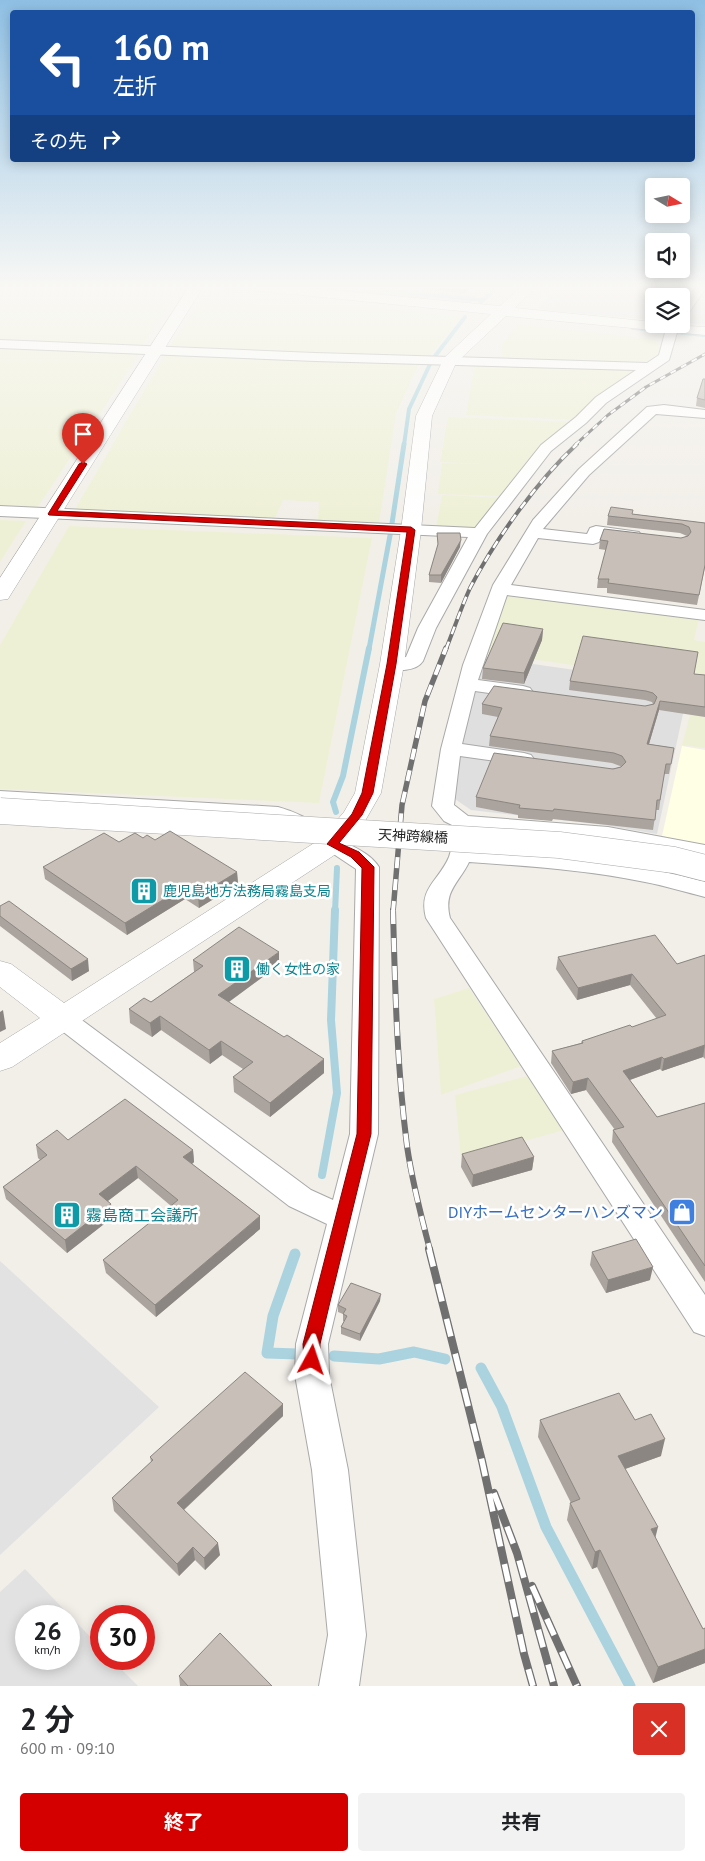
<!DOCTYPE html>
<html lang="ja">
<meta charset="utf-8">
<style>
:root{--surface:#fff;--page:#f2f2f2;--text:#202124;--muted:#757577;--accent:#d40000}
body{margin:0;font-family:"PT Sans","Noto Sans JP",sans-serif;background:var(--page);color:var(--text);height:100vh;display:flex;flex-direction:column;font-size:19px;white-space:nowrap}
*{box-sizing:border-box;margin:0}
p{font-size:16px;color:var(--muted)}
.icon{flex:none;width:28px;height:28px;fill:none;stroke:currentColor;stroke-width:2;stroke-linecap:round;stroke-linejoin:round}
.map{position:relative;height:1686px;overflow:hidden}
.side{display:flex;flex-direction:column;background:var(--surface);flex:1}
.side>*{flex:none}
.guide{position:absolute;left:10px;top:10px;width:685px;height:152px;border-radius:5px;box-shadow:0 2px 12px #0003;background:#1a4fa0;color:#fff;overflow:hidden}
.needle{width:32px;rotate:100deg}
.buttons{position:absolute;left:645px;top:178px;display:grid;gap:10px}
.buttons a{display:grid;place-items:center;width:45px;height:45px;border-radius:5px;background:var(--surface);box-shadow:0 2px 12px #0003;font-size:25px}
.speed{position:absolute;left:15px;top:1605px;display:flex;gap:10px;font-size:25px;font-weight:700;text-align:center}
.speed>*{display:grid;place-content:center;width:65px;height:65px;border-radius:50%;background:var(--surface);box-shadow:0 2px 12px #0003;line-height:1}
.speed small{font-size:12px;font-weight:400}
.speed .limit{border:8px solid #d22;background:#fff;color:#111}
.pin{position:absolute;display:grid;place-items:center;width:42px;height:42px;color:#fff;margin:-51px -21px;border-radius:50% 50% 50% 0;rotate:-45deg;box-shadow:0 0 5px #0007}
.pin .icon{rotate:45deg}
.me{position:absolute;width:55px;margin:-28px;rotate:5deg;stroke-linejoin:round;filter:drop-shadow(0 0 4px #0008)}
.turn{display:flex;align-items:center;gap:18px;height:105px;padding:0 20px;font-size:22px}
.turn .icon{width:65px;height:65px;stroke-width:2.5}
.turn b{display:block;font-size:35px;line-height:42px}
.then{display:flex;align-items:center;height:48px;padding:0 20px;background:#0003;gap:10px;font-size:19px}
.round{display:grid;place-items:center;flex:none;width:52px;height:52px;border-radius:5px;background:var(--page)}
.summary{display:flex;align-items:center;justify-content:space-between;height:85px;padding:0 20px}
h1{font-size:30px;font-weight:700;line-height:38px}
.action{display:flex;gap:10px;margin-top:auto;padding:10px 20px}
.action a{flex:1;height:58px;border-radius:5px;background:var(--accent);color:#fff;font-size:20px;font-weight:700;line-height:58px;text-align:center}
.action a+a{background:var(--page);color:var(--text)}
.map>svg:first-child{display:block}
.residential{fill:#e0dfdf}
.industrial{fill:#ebdbe8}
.education{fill:#ffffe5}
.farmland{fill:#eef0d5}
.parking{fill:#e2e2e2;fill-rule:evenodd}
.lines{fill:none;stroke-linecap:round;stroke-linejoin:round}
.stream-far4{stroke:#aad3df;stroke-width:4}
.stream-far3{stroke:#aad3df;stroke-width:5}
.stream-far2{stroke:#aad3df;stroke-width:6}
.stream-far1{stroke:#aad3df;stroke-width:8}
.stream{stroke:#aad3df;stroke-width:11}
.minor-casing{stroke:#a9a9a9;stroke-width:2}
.tertiary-casing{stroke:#a9a9a9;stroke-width:1}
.minor{fill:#fff;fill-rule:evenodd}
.tertiary{fill:#fff;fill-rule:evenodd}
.rail-far4-casing{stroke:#707070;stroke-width:3}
.rail-far3-casing{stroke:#707070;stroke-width:4}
.rail-far2-casing{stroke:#707070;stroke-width:5.5}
.rail-far1-casing{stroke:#707070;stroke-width:6}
.rail-casing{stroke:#707070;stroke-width:8}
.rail-far4{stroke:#fff;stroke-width:2;stroke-dasharray:6;stroke-linecap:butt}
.rail-far3{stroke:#fff;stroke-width:2.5;stroke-dasharray:8;stroke-linecap:butt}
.rail-far2{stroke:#fff;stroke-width:4;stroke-dasharray:11;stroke-linecap:butt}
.rail-far1{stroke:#fff;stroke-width:4.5;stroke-dasharray:14;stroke-linecap:butt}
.rail{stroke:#fff;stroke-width:5.5;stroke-dasharray:18;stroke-linecap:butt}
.tertiary-bridge-casing{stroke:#a9a9a9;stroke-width:27;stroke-linecap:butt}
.tertiary-bridge{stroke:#fff;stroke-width:26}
.wall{fill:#aba49e}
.shaded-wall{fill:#8b8681}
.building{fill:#c7bfb8;stroke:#8b8681}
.route{fill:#d40000;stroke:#8a0000}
.labels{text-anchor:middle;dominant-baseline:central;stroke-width:5;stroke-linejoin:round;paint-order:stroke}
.street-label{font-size:14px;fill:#222;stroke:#fff}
.culture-label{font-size:14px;fill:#0d838f;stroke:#fff;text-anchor:start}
.near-shop-label{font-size:16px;fill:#366cbe;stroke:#fff;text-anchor:end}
.near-culture-label{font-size:16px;fill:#0d838f;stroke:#fff;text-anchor:start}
</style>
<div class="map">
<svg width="705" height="1686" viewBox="0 0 705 1686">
<rect width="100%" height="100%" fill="#f2efe9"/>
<path class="residential" d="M483 657 689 686 657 834 604 825 471 810 455 799V761Z"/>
<path class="industrial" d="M293 287H486L468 305Z"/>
<path class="education" d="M682 746 705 750V845L662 836Z"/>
<path class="farmland" d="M0 287H172L179 289 142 347 0 342Z
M209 289 462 317 428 358 167 350Z
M518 324 655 339 665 357 642 368 581 420 466 415 475 361 502 362V344Z
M0 348 140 353 35 511 0 510Z
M166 353 419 364 396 413 379 523 318 521 319 502 283 500 275 518 74 511Z
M448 417 573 422 503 496 438 494 442 463 482 464 440 462Z
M442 495 500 498 476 530 436 529Z
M0 520 26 521 0 562Z
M69 526 372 538 319 803 0 789V645Z
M506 593 699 618 694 640 705 642V748L682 745 690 715 692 683 484 652Z
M469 988 521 1066 441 1095 434 999Z
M527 1076 564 1130 461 1159 455 1095Z"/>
<path class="parking" d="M556 287H705V324L681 323V296H654V320L544 310 538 308Z
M0 1261 159 1407 0 1555Z
M25 1569 101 1648V1659H111L138 1686H0V1592ZM26 1616H69V1659H26Z"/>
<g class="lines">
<path class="stream-far4" d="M222 287 266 291
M351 287 483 300
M481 302 497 287
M633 328 705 335
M404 445 409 409 432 360 465 317"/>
<path class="stream-far3" d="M369 649 391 530 404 444"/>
<path class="stream-far2" d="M336 812 333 802 343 776 369 648
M335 912 337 868"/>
<path class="stream-far1" d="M322 1175 337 1093 331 1020 335 910"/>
<path class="stream" d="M295 1254 273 1316 267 1353 298 1354
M334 1356 379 1359 414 1352 445 1359
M481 1368 502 1407 546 1527 630 1686"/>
<g class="minor-casing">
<path id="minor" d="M696 287H705V289L685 318 681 319V307Z
M681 323 682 324 678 329 669 360 606 403 586 423 551 451 487 534 436 628 423 661C416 672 397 671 385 668L383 664 385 660 406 657 418 628 468 537 0 516V506L475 528 541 445 576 417 596 397 636 370 315 361 0 348V340L315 353 647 363 659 355 666 329 670 324Z
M664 405 705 410V418L656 414 589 475 543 529 587 534 590 528 596 526 639 532 641 535 639 538 633 540 602 536 599 542 593 544 538 538 511 585 705 610V620L507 595 478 680 523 686 530 688 533 692 530 696 523 698 475 691 462 744 524 753 531 755 534 759 531 763 524 765 460 756 454 805 468 816 608 827 705 845V859L608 841 474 830V849C552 854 629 861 705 882V897C685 892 666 886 645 882 587 870 528 866 469 862 459 883 443 891 450 918L705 1295V1336L694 1332 426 918C418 888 439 881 449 857 453 847 452 835 452 825L444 821 432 806 441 749 463 665 493 585 533 520 579 469 647 407Z
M0 791 278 807C307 815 317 826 341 840 355 848 370 853 379 867L378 1134 328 1344 329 1375 348 1470 366 1635 359 1686H319L328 1635 312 1470 295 1375 296 1344 327 1224 289 1206 53 1024 49 1018 53 1012 62 1009 71 1012 311 1190 333 1200 350 1134 356 869 293 827 277 821 0 803Z"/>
</g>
<g class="tertiary-casing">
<path id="tertiary" d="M189 287H203L11 594 8 599 0 600V578Z
M253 287H298L500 306 521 287H536L515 308 654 322V324L705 327V335L506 316 456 363 432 416 421 530 404 664 381 793 365 821 342 850 12 1067 0 1071V1043L40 1018 0 987V961L11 964 64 1003 322 838 344 812 355 793 380 664 401 530 416 416 444 358 491 314 260 291Z"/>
</g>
<use href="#minor" class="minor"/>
<use href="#tertiary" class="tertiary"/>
<g class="rail-far4-casing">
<path id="rail-far4" d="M575 445 608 415 646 387 705 354"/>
</g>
<g class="rail-far3-casing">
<path id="rail-far3" d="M446 649C454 629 461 608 470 588 495 540 537 481 577 444"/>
</g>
<g class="rail-far2-casing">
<path id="rail-far2" d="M393 912 402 805 425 701 446 648"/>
</g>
<g class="rail-far1-casing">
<path id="rail-far1" d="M393 910C395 989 397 1068 407 1146 412 1181 421 1216 430 1250"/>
</g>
<g class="rail-casing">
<path id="rail" d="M429 1249 482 1461 524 1654 533 1686
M494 1493 517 1553 554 1686
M532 1586 577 1686"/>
</g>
<use href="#rail-far4" class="rail-far4"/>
<use href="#rail-far3" class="rail-far3"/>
<use href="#rail-far2" class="rail-far2"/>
<use href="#rail-far1" class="rail-far1"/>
<use href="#rail" class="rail"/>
<g class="tertiary-bridge-casing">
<path id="tertiary-bridge" d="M0 811 559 845 674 860 705 868"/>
</g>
<use href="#tertiary-bridge" class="tertiary-bridge"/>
</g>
<path class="wall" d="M404 287H470L464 293Z
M705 379V408L696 406 697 398Z
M633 514 705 523V567L697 605 607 593V588H597L598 579 606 550 599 549 600 540 681 538 687 536 680 533 607 525 608 516Z
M437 533 460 547 441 583 429 582V575L438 546Z
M543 629 542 640 524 684 482 679 483 668Z
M694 674 705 675V717L659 710 649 744 674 748 669 774H664L659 810H656L653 830 553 819 552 821 518 818V815L476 807V797L621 767 620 766 612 763 489 746 490 736 498 717 482 714V704L645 706 653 704 652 702 645 700 569 690 570 681Z
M143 838 155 840 237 872 238 884 199 908 185 899 127 935 45 879 43 867Z
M0 906 89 971 72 981 0 926Z
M705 955V1059L703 1057 662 1071 660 1069 630 1080 657 1117 705 1103V1282L612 1142 613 1130H615L586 1090 571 1094 551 1063 552 1051 581 1043 582 1041 632 1027 657 1019 630 985 577 1000 556 969 558 957 677 964Z
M193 960 279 965 229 1002 324 1073 270 1117 234 1092 233 1077 243 1069 222 1055 210 1064 161 1030 152 1037 130 1023 129 1009 151 1002 194 972Z
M68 1140 193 1150 194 1162 192 1164 260 1216V1229L156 1317 106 1273 103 1260 171 1206 138 1178 108 1201 111 1204 113 1217 67 1253 6 1199 3 1187 40 1160 38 1158 36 1145Z
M462 1154 534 1157 532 1170 472 1187 461 1167Z
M592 1252 650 1280 606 1293 590 1265Z
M380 1301 360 1341 341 1334V1327L344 1321H343V1314L338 1312V1305Z
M283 1404V1416L184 1510 220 1555 205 1570 195 1560 179 1576 114 1511 112 1498 151 1462 150 1457Z
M540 1420H635L661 1456 625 1469 655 1538 703 1629 705 1628V1663L653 1683 597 1567 592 1569 567 1520 570 1503H571L538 1437Z
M179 1676 272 1686H180Z"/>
<path class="shaded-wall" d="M464 287H470L464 293Z
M461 540 460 547 441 583V575Z
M543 629 542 640 524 684V673Z
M660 701 659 710 646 754 647 744Z
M237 872 238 884 199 908 198 896Z
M184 887 185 899 127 935 125 923Z
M279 952V965L219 1009 218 995Z
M88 959 89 971 72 981 71 969Z
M632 974 630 985 577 1000 578 988Z
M3 1010 6 1029 0 1032V1012Z
M160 1016 161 1030 152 1037 150 1023Z
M221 1041 222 1055 210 1064 209 1050Z
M705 1045 703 1057 662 1071 664 1059Z
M662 1057 660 1069 621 1083 623 1071Z
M324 1059V1073L270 1117V1103Z
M588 1078 586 1090 571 1094 573 1082Z
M193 1150 194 1162 185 1170 183 1157Z
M534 1157 532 1170 472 1187 473 1175Z
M136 1166 138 1178 101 1206 99 1194Z
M111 1204 113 1217 67 1253 65 1240Z
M260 1216V1229L156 1317 155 1305Z
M653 1267 650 1280 606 1293 608 1280Z
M381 1294 380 1301 360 1341V1334Z
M283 1404V1416L178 1515 177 1503Z
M665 1439 661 1456 614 1473 618 1456Z
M658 1527 654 1543 651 1529Z
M218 1543 220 1555 205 1570 204 1558Z
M193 1547 195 1560 179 1576 177 1564Z
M600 1550 597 1567 592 1569 595 1552Z
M705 1649V1663L653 1683 658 1667Z"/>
<path class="building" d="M703 379H705V400L697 398Z
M611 507 633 510 632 514 705 523V565L699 595 608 583 609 579H598L608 541 600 540 604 529 681 538 688 536 691 532 689 527 682 524 608 516Z
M437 533H460L461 540 441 575H429L438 544Z
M503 623 543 629 524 673 483 668Z
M583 636 698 652 694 674 705 675V707L660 701 647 744 674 748 671 764H666L660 800H657L655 820 554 809 553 811 519 808 520 805 476 797 494 753 613 769 621 767 626 762 622 756 614 753 490 736 502 708 482 704 494 686 645 706 654 704 657 697 653 693 646 691 570 681Z
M170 831 237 872 198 896 184 887 125 923 43 867 104 833 119 842 135 833 143 838 147 835 155 840Z
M9 901 88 959 71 969 0 916V906Z
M239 927 279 952 218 995 284 1037 287 1035 324 1059 270 1103 233 1077 253 1062 221 1041 209 1050 160 1016 150 1023 129 1009 144 998 151 1002 203 966 193 960Z
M655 935 677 964 705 955V1045L664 1059 662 1057 623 1071 657 1117 705 1103V1266L613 1130 624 1127 588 1078 573 1082 552 1051 583 1043 582 1041 630 1025 632 1027 666 1015 632 974 578 988 558 957Z
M125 1099 193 1150 183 1157 260 1216 155 1305 103 1260 178 1200 136 1166 99 1194 111 1204 65 1240 3 1187 47 1155 36 1145 57 1130 68 1140Z
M522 1137 534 1157 473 1175 462 1154Z
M636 1239 653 1267 608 1280 592 1252Z
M351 1283 381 1294 360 1334 341 1327 347 1316 343 1314 346 1309 338 1305Z
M245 1372 283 1404 177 1503 218 1543 204 1558 193 1547 177 1564 112 1498 153 1460 150 1457Z
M619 1393 635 1420 651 1414 665 1439 618 1456 658 1527 651 1529 703 1629 705 1628V1649L658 1667 600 1550 595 1552 570 1503 580 1499 540 1420Z
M220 1633 272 1686H188L179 1676Z"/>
<linearGradient id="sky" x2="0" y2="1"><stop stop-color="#8fc0e4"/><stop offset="0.55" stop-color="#f9f8f5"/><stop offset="1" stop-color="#f9f8f5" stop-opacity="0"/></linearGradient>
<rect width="705" height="523" fill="url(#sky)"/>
<path class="route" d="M83 462 87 464 57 511 411 527 415 530 396 664 373 793 362 815 339 843 359 852 374 867 371 1134 329 1306 320 1344V1360L318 1365 312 1367 306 1365 304 1360 303 1344 357 1134 362 868 351 857 327 844 352 814 362 793 387 664 407 532 49 515 48 514 79 464Z"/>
<defs>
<g id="building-square" transform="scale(1.4375)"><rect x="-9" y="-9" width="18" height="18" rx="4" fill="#0f9aa8" stroke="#fff"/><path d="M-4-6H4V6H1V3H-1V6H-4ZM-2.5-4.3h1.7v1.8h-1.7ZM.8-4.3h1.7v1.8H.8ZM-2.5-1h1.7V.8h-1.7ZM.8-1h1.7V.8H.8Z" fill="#fff"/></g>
<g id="shop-square" transform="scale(1.4375)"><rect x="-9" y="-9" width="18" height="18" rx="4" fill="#3f7fe0" stroke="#fff"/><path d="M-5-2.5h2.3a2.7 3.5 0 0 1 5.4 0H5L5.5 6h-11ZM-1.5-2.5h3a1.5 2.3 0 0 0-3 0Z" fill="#fff"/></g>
</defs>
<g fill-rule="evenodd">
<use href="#building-square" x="144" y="891"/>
<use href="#building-square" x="237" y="969"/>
<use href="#shop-square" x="682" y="1212"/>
<use href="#building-square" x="67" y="1215"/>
</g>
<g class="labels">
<g class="street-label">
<text transform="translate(413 836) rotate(3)">天神跨線橋</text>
</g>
<g class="culture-label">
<text x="163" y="891">鹿児島地方法務局霧島支局</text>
<text x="256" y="969">働く女性の家</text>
</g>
<g class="near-shop-label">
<text x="663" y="1212">DIYホームセンターハンズマン</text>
</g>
<g class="near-culture-label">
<text x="86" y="1215">霧島商工会議所</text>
</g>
</g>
</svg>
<div class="buttons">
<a><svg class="needle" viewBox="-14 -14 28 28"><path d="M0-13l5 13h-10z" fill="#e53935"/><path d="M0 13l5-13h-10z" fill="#757577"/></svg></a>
<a><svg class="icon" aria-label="sound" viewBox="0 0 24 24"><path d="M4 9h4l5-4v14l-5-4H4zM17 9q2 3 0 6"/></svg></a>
<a><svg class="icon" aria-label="layers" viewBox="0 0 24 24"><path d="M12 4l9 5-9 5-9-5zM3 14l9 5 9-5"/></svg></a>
</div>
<div class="speed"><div>26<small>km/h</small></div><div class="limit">30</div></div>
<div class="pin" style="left:83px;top:464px;background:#d93025"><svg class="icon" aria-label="arrive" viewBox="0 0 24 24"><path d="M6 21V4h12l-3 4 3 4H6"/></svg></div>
<svg class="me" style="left:312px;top:1360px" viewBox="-20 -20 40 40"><path d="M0-17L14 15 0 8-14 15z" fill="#d40000" stroke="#fff" stroke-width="4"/></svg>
<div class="guide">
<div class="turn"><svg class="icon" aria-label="left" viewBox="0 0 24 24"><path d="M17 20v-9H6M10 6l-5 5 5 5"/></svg><div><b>160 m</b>左折</div></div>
<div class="then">その先<svg class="icon" aria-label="right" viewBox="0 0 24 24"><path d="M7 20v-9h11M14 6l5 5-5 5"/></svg></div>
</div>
</div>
<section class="side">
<div class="summary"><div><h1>2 分</h1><p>600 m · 09:10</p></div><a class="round" style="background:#d93025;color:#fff"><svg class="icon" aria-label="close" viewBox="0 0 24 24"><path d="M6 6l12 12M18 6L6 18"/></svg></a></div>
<div class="action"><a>終了</a><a>共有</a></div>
</section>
